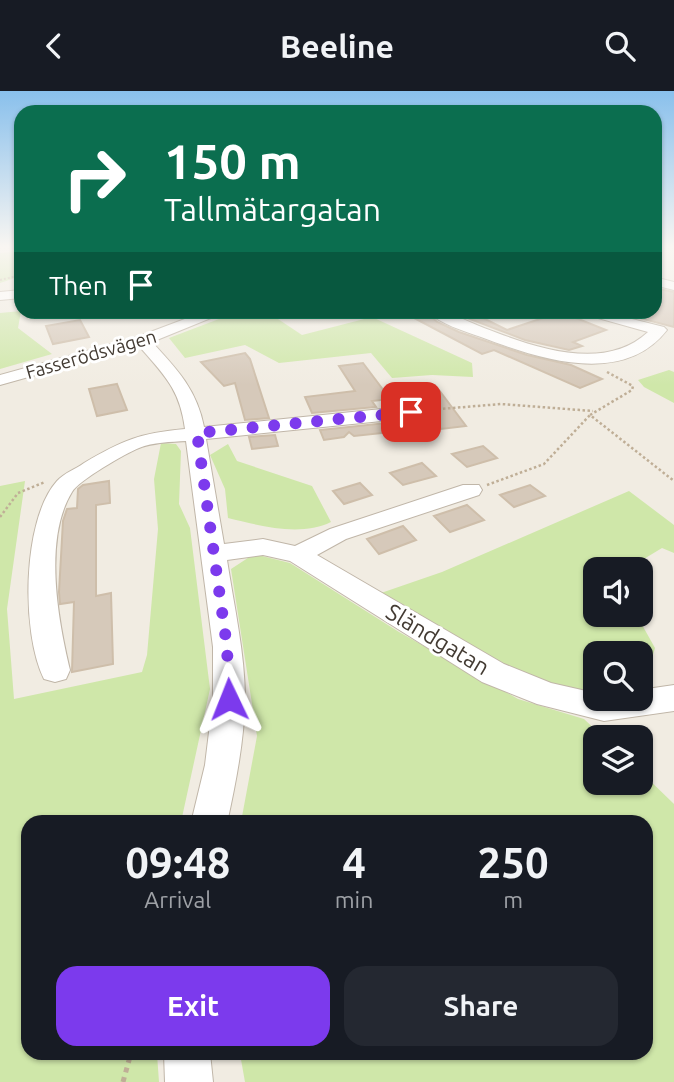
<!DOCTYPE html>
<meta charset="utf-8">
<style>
:root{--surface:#171b24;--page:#242831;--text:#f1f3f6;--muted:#9ea1a6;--accent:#7c3aed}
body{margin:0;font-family:Ubuntu,sans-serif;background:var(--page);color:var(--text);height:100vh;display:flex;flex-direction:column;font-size:26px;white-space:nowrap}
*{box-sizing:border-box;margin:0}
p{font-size:23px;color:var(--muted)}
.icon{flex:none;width:38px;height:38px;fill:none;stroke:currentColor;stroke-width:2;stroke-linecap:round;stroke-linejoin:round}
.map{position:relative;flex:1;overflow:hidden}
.drawer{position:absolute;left:21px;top:724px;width:632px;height:245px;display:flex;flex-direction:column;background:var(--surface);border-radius:21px;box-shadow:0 2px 5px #0004}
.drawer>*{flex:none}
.hud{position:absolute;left:14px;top:14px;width:648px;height:214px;border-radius:21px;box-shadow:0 2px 5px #0004;background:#0b6e4f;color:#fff;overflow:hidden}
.buttons{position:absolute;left:583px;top:466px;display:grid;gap:14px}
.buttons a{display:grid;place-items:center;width:70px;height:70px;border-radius:14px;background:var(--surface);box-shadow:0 2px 5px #0004;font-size:35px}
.pin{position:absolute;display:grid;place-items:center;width:60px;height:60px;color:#fff;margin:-30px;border-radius:14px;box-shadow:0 4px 10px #0006}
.me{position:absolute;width:77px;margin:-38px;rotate:358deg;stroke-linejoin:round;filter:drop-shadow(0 0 5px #0008)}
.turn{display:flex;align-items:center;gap:24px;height:147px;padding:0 35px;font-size:32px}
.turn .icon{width:91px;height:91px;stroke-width:2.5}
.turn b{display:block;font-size:49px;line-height:60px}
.then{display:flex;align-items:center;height:66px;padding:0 35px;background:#0003;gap:14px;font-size:26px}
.eta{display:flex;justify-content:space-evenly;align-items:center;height:119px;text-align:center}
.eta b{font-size:42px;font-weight:700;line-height:49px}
.primary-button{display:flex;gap:14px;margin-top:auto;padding:14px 35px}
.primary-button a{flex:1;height:80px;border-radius:21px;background:var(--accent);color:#fff;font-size:28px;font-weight:700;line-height:80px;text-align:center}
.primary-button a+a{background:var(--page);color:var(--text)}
header{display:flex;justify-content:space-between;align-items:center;height:91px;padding:0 35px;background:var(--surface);font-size:32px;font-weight:700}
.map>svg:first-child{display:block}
.green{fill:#cfe7a9}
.building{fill:#d6c9ba;stroke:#cebeaa;stroke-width:2}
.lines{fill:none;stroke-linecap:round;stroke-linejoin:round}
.minor-casing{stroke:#c0b6a8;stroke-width:2}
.path-far2{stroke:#bfae96;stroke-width:2;stroke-dasharray:2 2;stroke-linecap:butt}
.path-far1{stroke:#bfae96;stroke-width:2.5;stroke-dasharray:2.5 2.5;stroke-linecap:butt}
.path{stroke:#bfae96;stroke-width:5;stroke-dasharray:5 5;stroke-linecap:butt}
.minor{fill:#fff;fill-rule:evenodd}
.route{stroke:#7c3aed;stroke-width:12;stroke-dasharray:0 21.6}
.labels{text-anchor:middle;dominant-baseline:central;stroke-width:6;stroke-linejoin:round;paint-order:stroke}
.far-street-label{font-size:19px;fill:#433b33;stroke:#fff}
.street-label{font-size:23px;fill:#433b33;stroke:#fff}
</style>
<header><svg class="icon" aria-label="back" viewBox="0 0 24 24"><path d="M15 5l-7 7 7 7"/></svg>Beeline<svg class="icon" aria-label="search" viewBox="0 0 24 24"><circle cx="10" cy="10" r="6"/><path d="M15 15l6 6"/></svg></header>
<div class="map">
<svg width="674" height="991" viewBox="0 0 674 991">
<rect width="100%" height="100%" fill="#f1ece2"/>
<path class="green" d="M21 160V185L0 192V162Z
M21 220 18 237 52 263 0 278V222Z
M240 220 282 221 272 224 302 244 372 226 472 272 473 286 432 284 392 287 371 262 279 272 245 254 185 267 169 247Z
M669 279 674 281V312L644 296 638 289Z
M161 352 176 353 181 360 179 413 190 437 210 598 181 731 28 732V962L157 963 159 991H0V395L25 390 7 518 14 608 142 581 147 564 158 438 154 388Z
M228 353 237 370 312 395 331 431C300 446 261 435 228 427L225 398 210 364Z
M629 400 674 434V462L662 457 634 474 633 478H595V523H636L655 557 643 598H641L640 562H595V601L563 598 504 573 381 502 442 481Z
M254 463 290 472 399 541 518 608 584 628 603 646H595V691H640L641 681 674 713V991H245L240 963 646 962V732L241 731 257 645 231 478Z"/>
<path class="building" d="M654 197 674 201V236L628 224 637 220H654Z
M401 220H425L437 231 459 241 527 264 571 274 602 288 580 297 494 259 482 263Z
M449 220H469L507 239 561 221 606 239 573 251 582 255 569 259 525 249Z
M80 229 89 246 53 253 46 235Z
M245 262 250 268 269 327 245 329 235 292 224 295 201 271Z
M363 272 390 308 372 310 376 316 312 322 305 306 355 300 339 275Z
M117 293 127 319 97 325 89 298Z
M439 299 466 335 441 338 417 302Z
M386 332 392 341 354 345 349 341 344 346 324 349 320 339Z
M275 344 278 355 252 358 249 346Z
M483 355 497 367 467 376 452 363Z
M422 372 436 385 403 394 390 382Z
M109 390 110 412 96 414V505L111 502 113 573 72 581 74 511 60 513 59 501 63 430 67 418 77 417 78 398 83 394Z
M360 392 372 404 344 413 333 400Z
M530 394 545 405 514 416 500 404Z
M467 414 484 429 450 441 434 425Z
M403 435 416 449 379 463 367 448Z"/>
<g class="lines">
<g class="minor-casing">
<path id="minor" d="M654 186 674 191V199L654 194Z
M21 199V207L0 209V201Z
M206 220H228L152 251C177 278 197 299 204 336L411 315 420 321 411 327 206 348 224 453 263 448 295 455 330 438 463 394H479L482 399 479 404 346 448 317 464 504 573 551 592 595 602V607H640V599L674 594V620L604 630 537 613 482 591 290 470 263 464 227 469C234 515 245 562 245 609 244 650 236 691 227 732H191L205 674 213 608V556L186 350C171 351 153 351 139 357 126 362 78 390 72 401 43 448 58 529 70 579L66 588 55 591 44 588C21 542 22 429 57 390 64 382 76 378 84 372 123 349 140 342 185 338 180 298 164 284 139 255L0 294V284L137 246Z
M427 220C449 220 464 229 484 237 534 256 604 282 648 241L573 220H600L664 236 667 239C622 297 537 267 481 246 464 240 440 233 427 220Z
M164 962H210L213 991H165Z"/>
</g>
<path class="path-far2" d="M0 189 21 184"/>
<path class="path-far1" d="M607 281 633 295 632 299 590 324 674 390
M428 319 501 313 593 320
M487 394 544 373 590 324
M0 426 18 402 45 391"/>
<path class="path" d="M123 991 131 962"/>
<use href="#minor" class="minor"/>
</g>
<linearGradient id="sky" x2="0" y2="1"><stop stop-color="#89c0ec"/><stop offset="0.53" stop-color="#f9f6f2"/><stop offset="1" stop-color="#f9f6f2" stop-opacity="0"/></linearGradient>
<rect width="674" height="294" fill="url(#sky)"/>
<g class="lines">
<path class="route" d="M229 608 227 556 197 342 411 321"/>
</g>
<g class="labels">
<g class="far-street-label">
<text transform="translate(91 263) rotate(-16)">Fasserödsvägen</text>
</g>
<g class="street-label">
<text transform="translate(438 548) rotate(31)">Sländgatan</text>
</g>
</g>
</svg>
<div class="buttons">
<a><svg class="icon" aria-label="sound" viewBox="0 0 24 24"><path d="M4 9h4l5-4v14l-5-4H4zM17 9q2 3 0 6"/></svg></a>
<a><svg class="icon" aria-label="search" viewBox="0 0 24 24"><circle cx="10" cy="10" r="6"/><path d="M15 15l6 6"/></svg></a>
<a><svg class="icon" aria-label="layers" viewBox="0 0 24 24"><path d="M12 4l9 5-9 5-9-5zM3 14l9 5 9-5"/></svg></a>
</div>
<div class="pin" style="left:411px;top:321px;background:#d93025"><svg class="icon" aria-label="arrive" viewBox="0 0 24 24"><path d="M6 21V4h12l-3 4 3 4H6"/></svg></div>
<svg class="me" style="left:229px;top:608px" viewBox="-20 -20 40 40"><path d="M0-17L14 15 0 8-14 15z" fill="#7c3aed" stroke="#fff" stroke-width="4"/></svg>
<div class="hud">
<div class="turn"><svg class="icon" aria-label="right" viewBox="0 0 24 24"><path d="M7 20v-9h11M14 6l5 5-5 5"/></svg><div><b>150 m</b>Tallmätargatan</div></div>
<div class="then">Then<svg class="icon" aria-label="arrive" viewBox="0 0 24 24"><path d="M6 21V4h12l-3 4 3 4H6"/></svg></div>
</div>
<section class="drawer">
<div class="eta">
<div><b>09:48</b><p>Arrival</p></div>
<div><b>4</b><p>min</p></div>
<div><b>250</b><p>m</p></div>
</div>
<div class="primary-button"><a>Exit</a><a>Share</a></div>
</section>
</div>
